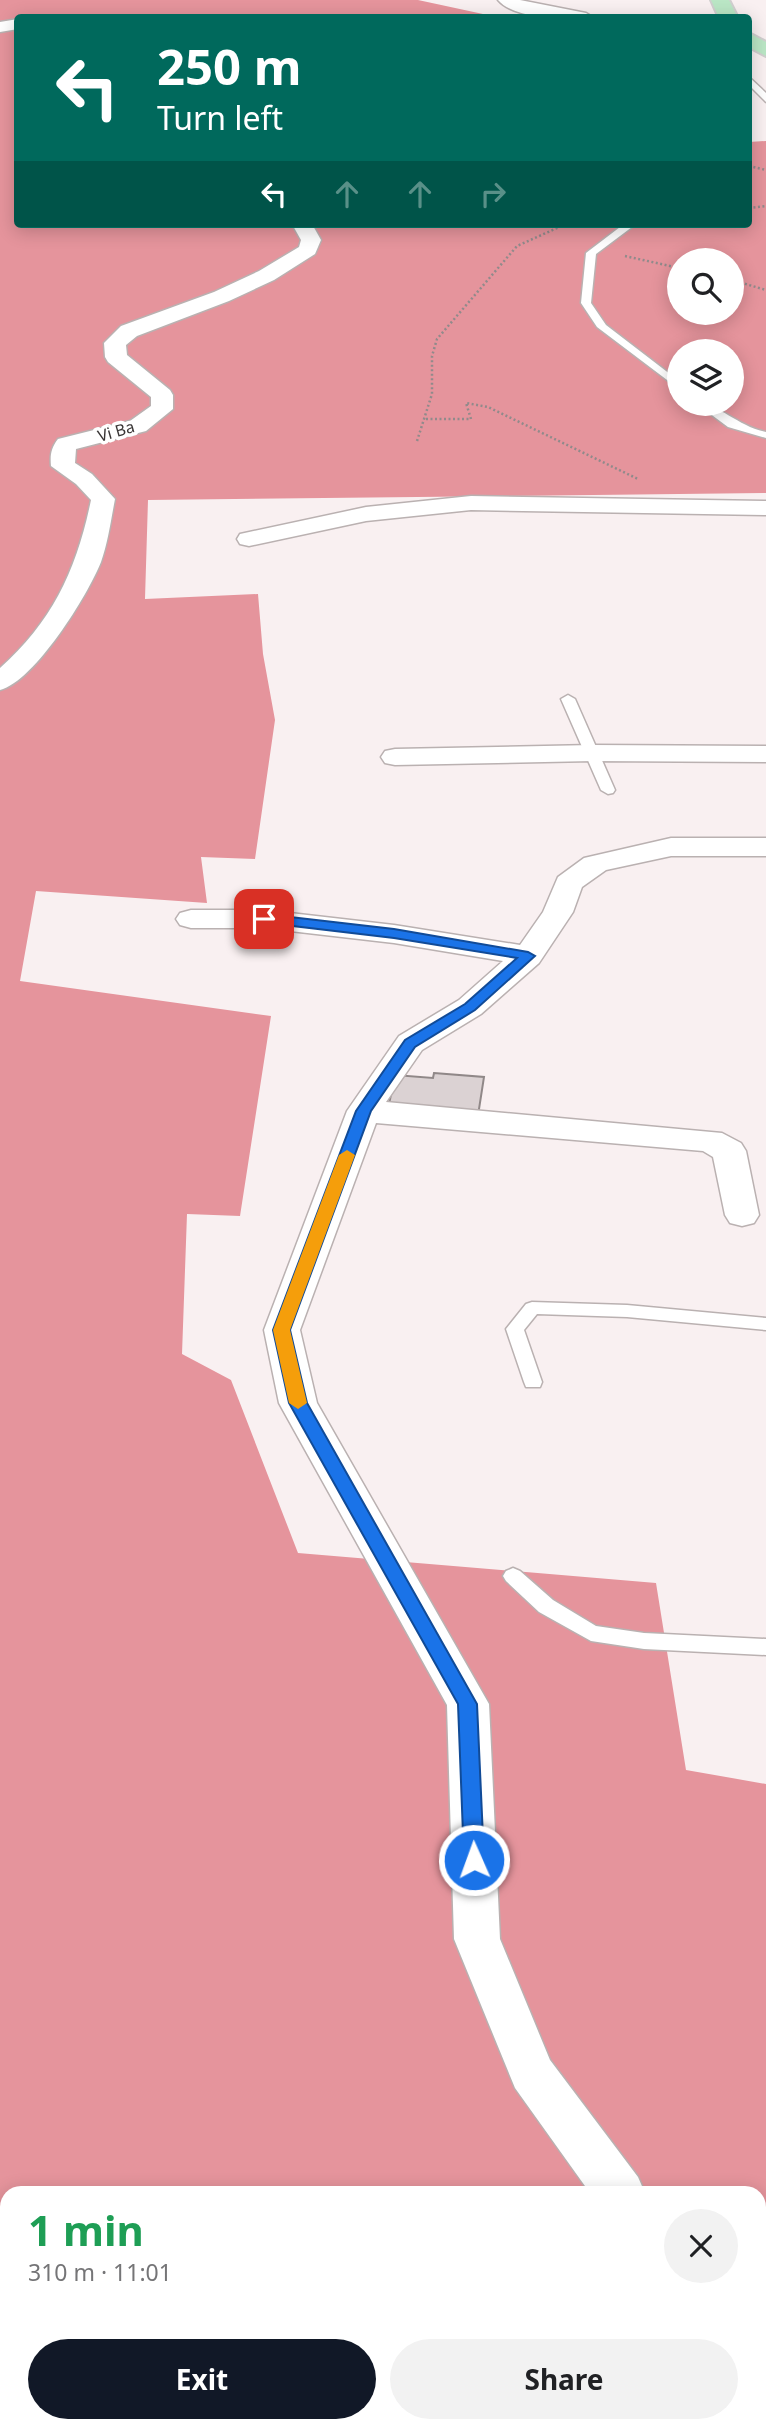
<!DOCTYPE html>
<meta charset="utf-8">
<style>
:root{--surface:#fff;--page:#f2f2f2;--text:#202124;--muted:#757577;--accent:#111827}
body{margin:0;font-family:"Noto Sans",sans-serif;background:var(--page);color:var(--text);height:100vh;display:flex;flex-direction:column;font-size:26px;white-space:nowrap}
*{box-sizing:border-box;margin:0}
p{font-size:23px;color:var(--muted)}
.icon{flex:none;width:38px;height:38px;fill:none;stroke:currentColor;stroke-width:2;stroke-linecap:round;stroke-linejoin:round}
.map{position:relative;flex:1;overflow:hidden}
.drawer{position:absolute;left:0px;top:2186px;width:766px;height:247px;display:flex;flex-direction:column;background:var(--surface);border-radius:21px 21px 0 0;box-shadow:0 4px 18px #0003}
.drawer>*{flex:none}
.top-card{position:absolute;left:14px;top:14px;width:738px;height:214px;border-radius:7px;box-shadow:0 4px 18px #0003;background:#00695c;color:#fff;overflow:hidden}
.controls{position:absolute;left:667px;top:248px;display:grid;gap:14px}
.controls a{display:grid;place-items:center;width:77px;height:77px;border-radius:50%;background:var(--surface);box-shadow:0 4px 18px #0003;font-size:35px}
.pin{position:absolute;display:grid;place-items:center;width:60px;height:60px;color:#fff;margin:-30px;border-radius:14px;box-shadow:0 4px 10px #0006}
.me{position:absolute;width:77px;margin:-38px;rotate:358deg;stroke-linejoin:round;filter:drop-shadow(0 0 5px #0008)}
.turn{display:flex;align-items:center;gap:24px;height:147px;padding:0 28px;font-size:32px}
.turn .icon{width:91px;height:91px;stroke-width:2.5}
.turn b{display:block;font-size:49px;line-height:60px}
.lanes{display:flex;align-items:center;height:66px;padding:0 28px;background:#0003;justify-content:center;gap:35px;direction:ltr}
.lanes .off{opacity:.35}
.round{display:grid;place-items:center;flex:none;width:74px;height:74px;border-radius:37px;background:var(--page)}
.overview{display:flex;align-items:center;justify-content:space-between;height:119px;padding:0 28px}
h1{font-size:42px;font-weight:700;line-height:52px;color:#1e9e55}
.button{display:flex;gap:14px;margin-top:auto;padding:14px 28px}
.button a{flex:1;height:80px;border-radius:42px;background:var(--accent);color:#fff;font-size:28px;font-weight:700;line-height:80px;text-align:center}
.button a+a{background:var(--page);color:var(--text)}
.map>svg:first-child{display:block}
.forest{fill:#e5949c;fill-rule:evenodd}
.building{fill:#dbd2d3;stroke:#908888;stroke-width:2}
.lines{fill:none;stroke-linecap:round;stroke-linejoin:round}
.lane-casing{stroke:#bab1b1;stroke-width:3}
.street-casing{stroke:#bab1b1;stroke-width:3}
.primary-casing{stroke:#d0cfcf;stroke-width:4}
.path{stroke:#918a8b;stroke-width:2.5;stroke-dasharray:2 2.5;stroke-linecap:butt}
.lane{fill:#fff;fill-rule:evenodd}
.street{fill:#fff;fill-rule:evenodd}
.primary{fill:#bae6c5;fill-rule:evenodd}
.route{fill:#1a73e8;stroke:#114b97;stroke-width:2}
.slow{fill:#f59e0b}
.labels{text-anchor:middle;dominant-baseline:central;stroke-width:7;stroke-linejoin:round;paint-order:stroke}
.far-street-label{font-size:16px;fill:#3a3636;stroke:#fff}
</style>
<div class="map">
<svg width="766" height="2432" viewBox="0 0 766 2432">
<rect width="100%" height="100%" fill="#f9f0f1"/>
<path class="forest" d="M0 0H418L483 14 473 18H18V224H749V142L766 141V493L148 500 145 599 258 594 263 654 275 720 255 859 201 857 207 903 36 891 20 981 271 1016 240 1216 187 1214 182 1354 231 1380 298 1553 656 1583 686 1770 766 1784V2432H0ZM679 261H732V313H679ZM679 352H732V404H679ZM7 2193H760V2426H7Z"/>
<path class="building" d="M434 1073 484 1077 477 1122 387 1114 395 1075 433 1078Z"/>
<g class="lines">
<g class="lane-casing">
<path id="lane" d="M749 77 766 93V102L749 85Z
M624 224H636L596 254 591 303 606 325 679 381V389L597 327 581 303 586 253Z
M697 404C720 404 739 427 766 432V438L728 427Z
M568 695 575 699 615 790 613 793 608 794 601 790 561 699Z
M532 1302 627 1305 766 1318V1330L627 1317 537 1314 524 1330 542 1382 540 1387H526L524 1382 506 1329 526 1304Z
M513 1568 520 1571 553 1600 596 1626 644 1633 766 1639V1655L644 1649 591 1641 539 1612 506 1581 503 1576 506 1571Z"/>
</g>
<g class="street-casing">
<path id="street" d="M498 0H520L586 13 594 18C568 18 516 21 498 0Z
M18 19V29L0 32V22Z
M292 224H312L321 240 315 254 274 280 229 301 137 336 126 345 127 355 170 390 173 395V409L146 431 76 449 75 463 92 474 115 499C111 520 108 542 101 562 88 595 35 681 0 690V668C53 621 77 568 91 500L76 484 51 466C50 455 51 448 58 439L130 421 151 406V397L108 362 105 357 104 343 121 326 214 292 259 271 299 247 301 240Z
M471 496 766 501V515L471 510 366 521 249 546 240 544 237 539 240 534 366 507Z
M593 745 766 746V762L593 761 395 765 385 763 381 757 385 751 395 749Z
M671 838H766V856H671L606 870 582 887 573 912 539 963 481 1014 422 1050 386 1102 722 1133 741 1143 746 1151 759 1215 754 1223 742 1226 730 1223 725 1215 713 1157 703 1151 376 1123 300 1330 317 1403 489 1704 500 1939 550 2060 638 2177 645 2193H590L515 2088 454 1939 447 1705 279 1403 264 1330 347 1111 399 1036 459 1000 503 961 394 943 264 928H191L180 925 176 919 180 913 191 910H264L394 925 520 945 543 912 558 877 584 858Z
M694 2426H747L749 2432H695Z"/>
</g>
<g class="primary-casing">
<path id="primary" d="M711 0H729L738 18H719Z
M749 33 766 42V56L749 47Z"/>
</g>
<path class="path" d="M749 166 766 170
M749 208 766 206
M625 256 679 268
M732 280 766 290
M426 419H471L466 403 488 407 638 479
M417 441 432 394V356L437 339 517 246 566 224"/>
<use href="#lane" class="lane"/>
<use href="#street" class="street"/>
<use href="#primary" class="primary"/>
</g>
<path class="route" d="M264 914 394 929 528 952 535 956 475 1010 415 1047 371 1111 290 1330 307 1403 477 1704 484 1860 481 1866 474 1869 467 1866 464 1860 458 1704 289 1403 273 1330 356 1111 405 1040 465 1004 517 958 394 938 259 922 257 919Z"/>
<path class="slow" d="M347 1150 355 1155 290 1330 307 1403 298 1409 289 1403 273 1330 339 1155Z"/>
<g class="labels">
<g class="far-street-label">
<text transform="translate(116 431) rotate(-16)">Vi Ba</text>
</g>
</g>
</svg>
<div class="controls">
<a><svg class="icon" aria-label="search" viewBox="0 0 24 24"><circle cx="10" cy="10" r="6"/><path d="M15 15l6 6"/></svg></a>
<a><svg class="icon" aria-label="layers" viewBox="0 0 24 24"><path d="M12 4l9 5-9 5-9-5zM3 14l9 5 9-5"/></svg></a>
</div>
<div class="pin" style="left:264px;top:919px;background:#d93025"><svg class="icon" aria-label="arrive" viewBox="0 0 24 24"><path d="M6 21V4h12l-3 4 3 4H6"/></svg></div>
<svg class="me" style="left:474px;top:1860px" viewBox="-20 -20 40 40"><circle r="17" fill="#1a73e8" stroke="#fff" stroke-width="3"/><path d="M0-11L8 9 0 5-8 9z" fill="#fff"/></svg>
<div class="top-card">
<div class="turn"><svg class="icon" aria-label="left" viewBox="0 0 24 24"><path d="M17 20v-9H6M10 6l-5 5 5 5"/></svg><div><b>250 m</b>Turn left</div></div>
<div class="lanes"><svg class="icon" aria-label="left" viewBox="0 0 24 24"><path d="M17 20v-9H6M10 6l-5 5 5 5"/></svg><svg class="icon off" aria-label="ahead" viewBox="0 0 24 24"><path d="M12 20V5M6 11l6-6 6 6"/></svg><svg class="icon off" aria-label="ahead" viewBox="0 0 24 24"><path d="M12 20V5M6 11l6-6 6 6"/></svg><svg class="icon off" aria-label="right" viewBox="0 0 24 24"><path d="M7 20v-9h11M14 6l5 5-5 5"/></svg></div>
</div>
<section class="drawer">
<div class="overview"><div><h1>1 min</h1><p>310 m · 11:01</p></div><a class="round"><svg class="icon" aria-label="close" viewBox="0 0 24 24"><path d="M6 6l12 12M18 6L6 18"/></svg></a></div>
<div class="button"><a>Exit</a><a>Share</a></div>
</section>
</div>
